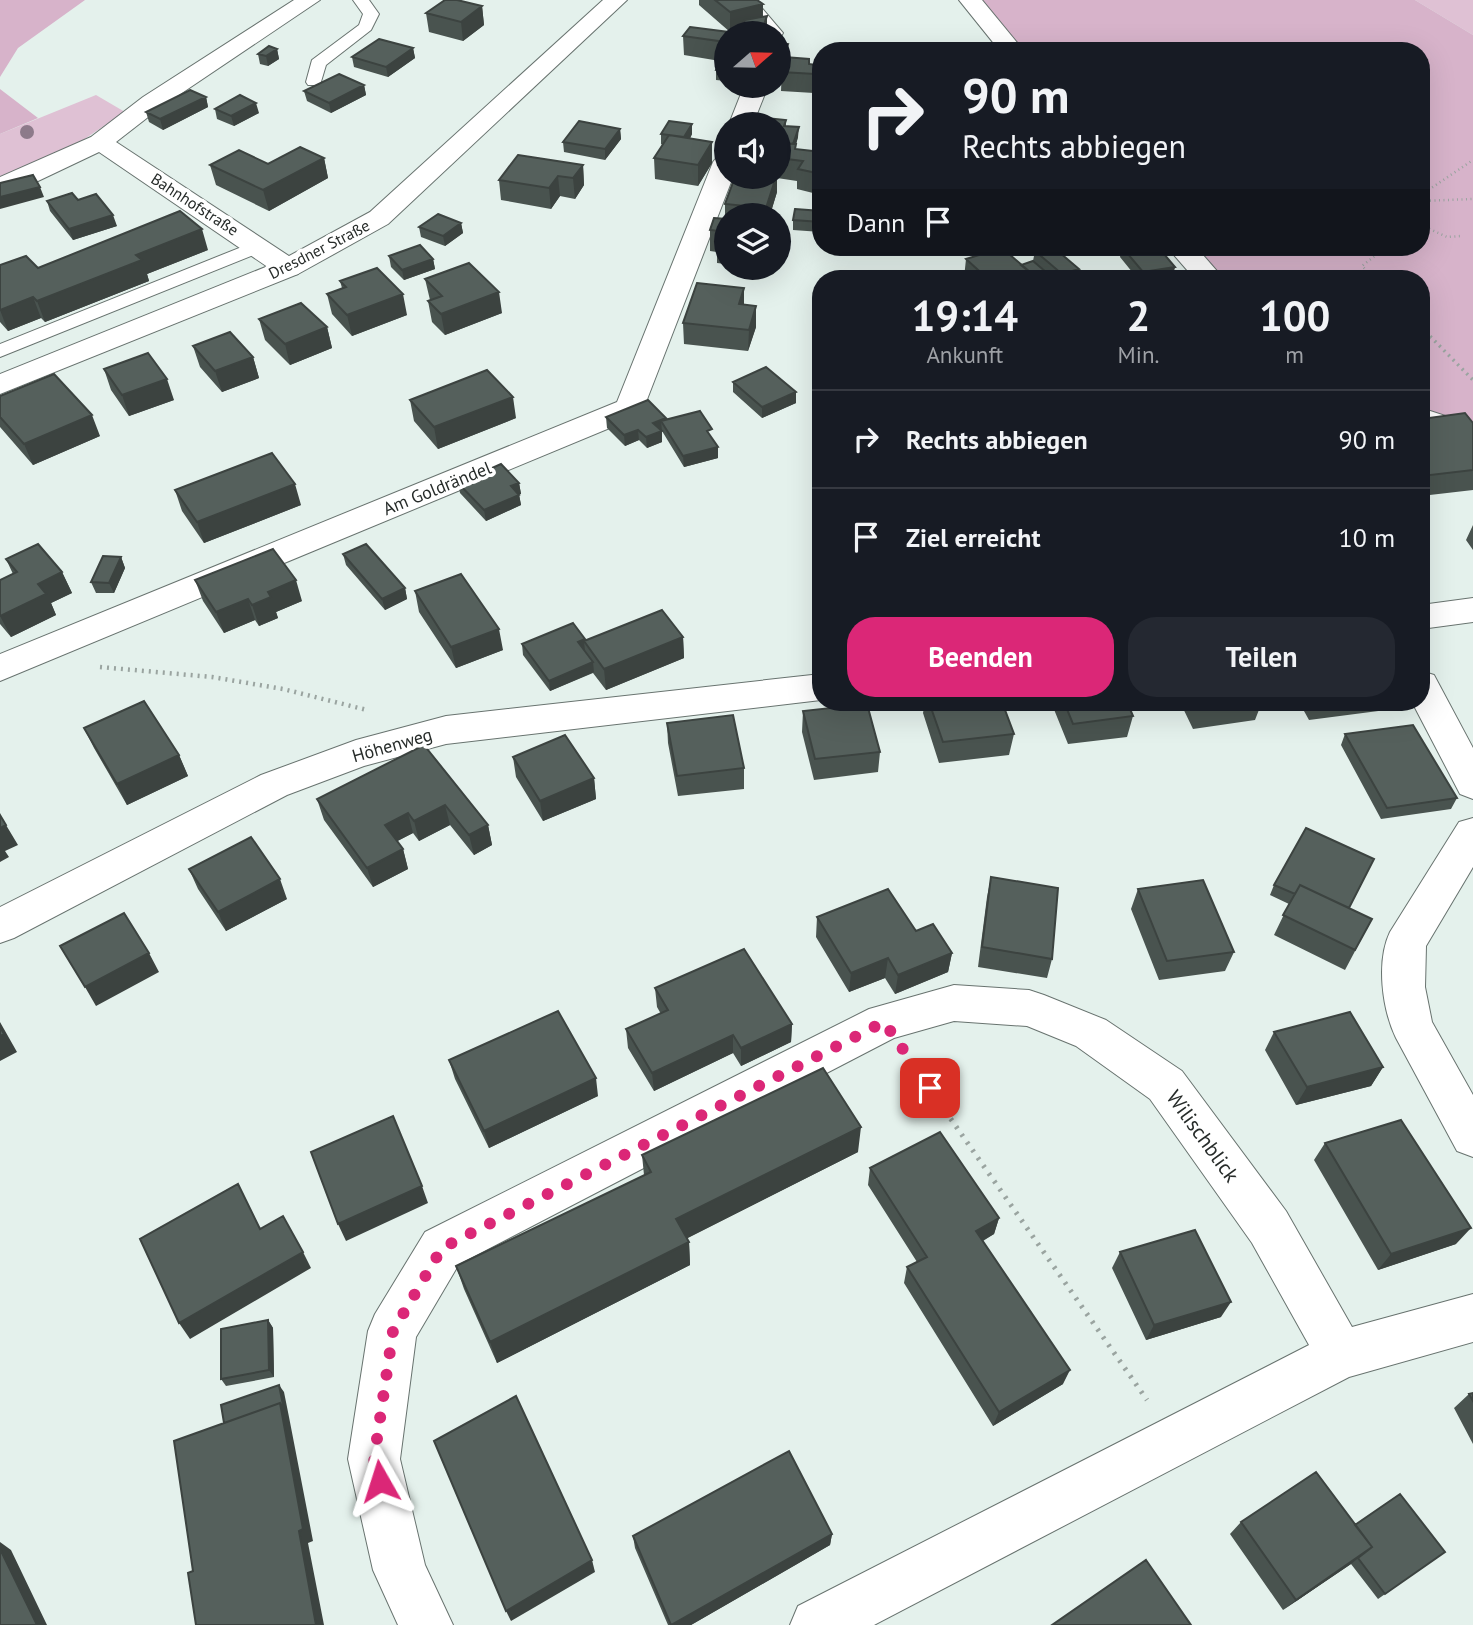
<!DOCTYPE html>
<html lang="de">
<meta charset="utf-8">
<style>
:root{--surface:#171b24;--page:#242831;--text:#f1f3f6;--muted:#9ea1a6;--line:#363941;--accent:#db2777}
body{margin:0;font-family:"PT Sans",sans-serif;background:var(--page);color:var(--text);height:100vh;display:flex;flex-direction:column;font-size:26px;white-space:nowrap}
*{box-sizing:border-box;margin:0}
p{font-size:23px;color:var(--muted)}
.icon{flex:none;width:38px;height:38px;fill:none;stroke:currentColor;stroke-width:2;stroke-linecap:round;stroke-linejoin:round}
.map{position:relative;flex:1;overflow:hidden}
.side{position:absolute;left:812px;top:270px;width:618px;height:441px;display:flex;flex-direction:column;background:var(--surface);border-radius:28px;box-shadow:0 7px 28px #0002}
.side>*{flex:none}
.top-card{position:absolute;left:812px;top:42px;width:618px;height:214px;border-radius:28px;box-shadow:0 7px 28px #0002;background:#171b24;color:var(--text);overflow:hidden}
.needle{width:46px;rotate:70deg}
.tools{position:absolute;left:714px;top:21px;display:grid;gap:14px}
.tools a{display:grid;place-items:center;width:77px;height:77px;border-radius:50%;background:var(--surface);box-shadow:0 7px 28px #0002;font-size:35px}
.pin{position:absolute;display:grid;place-items:center;width:60px;height:60px;color:#fff;margin:-30px;border-radius:14px;box-shadow:0 4px 10px #0006}
.me{position:absolute;width:77px;margin:-38px;rotate:354deg;stroke-linejoin:round;filter:drop-shadow(0 0 5px #0008)}
.turn{display:flex;align-items:center;gap:24px;height:147px;padding:0 35px;font-size:32px}
.turn .icon{width:91px;height:91px;stroke-width:2.5}
.turn b{display:block;font-size:49px;line-height:60px}
.then{display:flex;align-items:center;height:66px;padding:0 35px;background:#0003;gap:14px;font-size:26px}
.eta{display:flex;justify-content:space-evenly;align-items:center;height:119px;text-align:center}
.eta b{font-size:42px;font-weight:800;line-height:49px}
.button{display:flex;gap:14px;margin-top:auto;padding:14px 35px}
.button a{flex:1;height:80px;border-radius:28px;background:var(--accent);color:#fff;font-size:28px;font-weight:800;line-height:80px;text-align:center}
.button a+a{background:var(--page);color:var(--text)}
ul{padding:0;list-style:none}
li{display:flex;align-items:center;gap:21px;height:98px;padding:0 35px;border-top:2px solid var(--line)}
li div{flex:1}
li b{display:block;font-size:26px}
li em{font-style:normal}
.map>svg:first-child{display:block}
.green{fill:#dfc1d4}
.forest{fill:#d7b3ca}
.lines{fill:none;stroke-linecap:round;stroke-linejoin:round}
.lane-casing{stroke:#68736f;stroke-width:2}
.street-casing{stroke:#68736f;stroke-width:2}
.primary-casing{stroke:#68736f;stroke-width:2}
.path-far3{stroke:#9aa4a0;stroke-width:2.5;stroke-dasharray:1 3.5;stroke-linecap:butt}
.path-far2{stroke:#9aa4a0;stroke-width:3.5;stroke-dasharray:2 4.5;stroke-linecap:butt}
.path-far1{stroke:#9aa4a0;stroke-width:4.5;stroke-dasharray:2 5;stroke-linecap:butt}
.path{stroke:#9aa4a0;stroke-width:5;stroke-dasharray:2.5 7;stroke-linecap:butt}
.lane{fill:#fff;fill-rule:evenodd}
.street{fill:#fff;fill-rule:evenodd}
.primary{fill:#fff;fill-rule:evenodd}
.tree{fill:#8d7a8a}
.wall{fill:#49534f}
.shaded-wall{fill:#3c4340}
.building{fill:#55605c;stroke:#3c4340;stroke-width:2}
.route{stroke:#db2777;stroke-width:12;stroke-dasharray:0 21.6}
.labels{text-anchor:middle;dominant-baseline:central;stroke-width:7;stroke-linejoin:round;paint-order:stroke}
.far-street-label{font-size:16px;fill:#272c2a;stroke:#fff}
.street-label{font-size:18px;fill:#272c2a;stroke:#fff}
.near-street-label{font-size:21px;fill:#272c2a;stroke:#fff}
</style>
<div class="map">
<svg width="1473" height="1625" viewBox="0 0 1473 1625">
<rect width="100%" height="100%" fill="#e4f1ec"/>
<path class="green" d="M1415 0H1473V35Z
M96 95 125 112 74 146 0 178V134Z"/>
<path class="forest" d="M0 0H85L18 48 0 77Z
M975 0H1415L1473 35V431L1421 412V278H1219L1191 247H1421V51H1019Z
M0 89 38 118 0 134Z"/>
<g class="lines">
<g class="lane-casing">
<path id="lane" d="M353 0H369L379 14 371 30 326 65 320 85H308L306 82 312 60 359 25 363 14Z
M259 240 266 242 268 246 266 250 0 357V344Z"/>
</g>
<g class="street-casing">
<path id="street" d="M294 0H320L161 107 116 142 298 262 302 268 298 274 288 276 278 274 99 152 38 181 0 194V177L91 137 143 97Z
M732 0H755L783 33 780 38 779 33H760Z
M959 0H982L1024 51H1000Z
M744 86H768L753 124H729Z
M726 154V177H733L641 415 0 681V654L617 402 713 162 717 157Z
M1167 247H1196L1223 278H1194Z
M1421 408 1473 425V446L1421 428Z
M1473 598V622L1421 629V605Z
M1421 671 1434 675 1473 748V799L1460 794 1412 702H1421Z
M821 674V700L446 744 364 766 287 795 14 938 0 943V907L261 775 356 740 446 716Z
M1473 818V867L1426 946 1425 987 1432 1022 1473 1095V1157L1457 1151 1396 1038C1382 1009 1376 961 1390 932L1459 822Z
M954 985 1029 990 1044 995 1106 1020 1182 1071 1286 1211 1352 1327 1473 1294V1342L1349 1377 874 1625H790L798 1606 1309 1345 1252 1243 1150 1099 1076 1046 1027 1026 954 1021 894 1038 459 1264 416 1337 400 1459 425 1565 453 1625H398L373 1570 348 1459 368 1331 375 1314 425 1232 869 1009Z"/>
</g>
<g class="primary-casing">
<path id="primary" d="M603 0H627L388 224 298 274 0 394V374L278 262 370 212Z"/>
</g>
<path class="path-far3" d="M1421 195 1473 160
M1421 201 1473 199
M1421 225 1447 237 1461 236
M1374 278 1362 266 1386 247"/>
<path class="path-far2" d="M1421 327 1473 380"/>
<path class="path-far1" d="M100 667 212 677 283 689 367 710
M910 1060 920 1074"/>
<path class="path" d="M918 1072 1147 1400"/>
<use href="#lane" class="lane"/>
<use href="#street" class="street"/>
<use href="#primary" class="primary"/>
</g>
<circle class="tree" cx="27" cy="132" r="7"/>
<path class="wall" d="M699 0H757L763 4V17L767 16V33H737L739 30 730 32 699 5Z
M482 6 484 25 463 41 429 32 426 13Z
M726 33V81L716 80V70L720 61 684 55 683 36Z
M779 43 788 44V54L786 57 809 64 816 65V84L814 93 781 91 782 67 779 66Z
M413 48 415 58 388 77 354 67 352 57Z
M277 49 279 59 268 66 260 64 258 54Z
M364 85 366 95 331 113 307 101 304 91Z
M206 97 208 107 163 130 149 122 146 112Z
M215 109 259 113 234 126 217 119Z
M821 113V195L797 189V181L777 178V192L770 215H726V264L717 263V252L710 251V230L725 219V204L735 177H779V124L786 120V126L798 137 795 149 814 151V137Z
M692 124V134L690 139 712 142V163L698 186 655 179 654 158 663 145 661 144V134Z
M620 129 621 139 605 160 564 152 563 142Z
M324 158 328 178 269 211 216 185 210 165 268 164Z
M583 165 584 185 575 199 560 196 551 209 501 200 499 180Z
M78 200 117 226 73 240 50 211 47 201Z
M821 211V232L793 230V220Z
M461 223 463 233 445 246 421 237 419 227Z
M1122 247 1175 267 1172 277 1166 278H1137L1120 257Z
M208 250 147 274 149 281 45 322 41 318 8 331 0 322V265L38 268Z
M1035 251 1077 278H964L966 259 1021 265 1033 261Z
M389 256 433 259 435 269 404 280 391 267Z
M425 279 502 313 445 335 432 322 428 301 430 300Z
M340 281 407 315 352 336 332 314 327 294 342 288Z
M744 305 756 327 748 351 684 344 683 323Z
M259 319 327 327 332 348 290 365 265 340Z
M193 346 253 357 259 378 222 392 200 367Z
M104 369 174 400 129 416 111 390Z
M733 382 796 392V403L762 418 733 392Z
M0 396 100 436 33 465 0 427Z
M410 400 516 418 438 449 414 421Z
M606 417 666 419 712 438 718 447V458L684 467 662 431V442L647 448 639 440 625 446 607 428Z
M1421 419 1473 423V490L1421 496Z
M458 483H519L521 494H519L521 505 486 521 460 493Z
M175 490 301 505 204 543 182 511Z
M1473 525V550L1466 540Z
M343 554 405 588 407 599 385 610 346 565Z
M121 557 125 568 114 593H96L91 582Z
M6 559 62 572 72 593 51 603 56 615 11 637 0 624V580L13 574Z
M195 580 302 601 276 612 278 618 259 626 255 620 224 633 203 601Z
M415 591 503 650 456 668 419 612Z
M683 637 684 658 606 690 593 673 550 691 523 655 522 644 585 639V641Z
M925 702H1002L1014 734 1009 755 939 763 923 713Z
M1051 702H1127L1133 716 1127 737 1068 744Z
M1180 702H1262L1255 720 1193 729Z
M1299 702H1390L1386 710 1309 720Z
M803 711 880 752 878 772 814 780 802 732Z
M667 723 744 768V789L678 796 668 743Z
M84 728 179 755 188 776 127 805 94 748Z
M1345 734 1457 798 1451 809 1381 819 1341 745Z
M424 745 488 825 492 845 474 855 450 825 419 841 413 833 397 841 403 849 408 869 373 887 324 820 317 799Z
M513 757 594 778 596 799 543 821 516 777Z
M189 869 287 899 226 931 198 889Z
M991 877 1052 959 1047 978 978 967 987 897Z
M1274 885 1349 908 1372 919 1345 970 1274 935 1289 904 1270 895Z
M1138 889 1234 952 1225 971 1159 980 1131 909Z
M817 917 952 953 948 972 895 994 885 978 849 992 816 937Z
M655 988 792 1024 791 1042 741 1066 733 1053 654 1091 628 1048 626 1029 661 1014 657 1007Z
M1274 1032 1383 1067 1371 1086 1296 1105 1265 1050Z
M449 1060 598 1096 489 1148 455 1079Z
M1325 1143 1456 1244 1378 1270 1314 1160Z
M858 1152 687 1238 689 1242 690 1265 497 1363 464 1289 456 1266 644 1175 642 1155Z
M870 1168 999 1218 994 1234 983 1241 1063 1384 993 1426 904 1283 907 1267 917 1262 868 1185Z
M1120 1252 1221 1317 1146 1340 1112 1268Z
M268 1320 273 1328 274 1377 226 1386 221 1379Z
M1473 1393V1444L1454 1408 1469 1394Z
M1241 1522 1355 1525 1445 1552 1378 1599 1351 1564 1283 1610 1230 1534Z
M832 1534 830 1545 691 1625H668L635 1548 633 1536Z"/>
<path class="shaded-wall" d="M763 4 762 24 730 32V12Z
M482 6 484 25 463 41 461 22Z
M767 16V33H761Z
M788 44V54L783 67V57Z
M413 48 415 58 388 77 386 67Z
M277 49 279 59 268 66 266 56Z
M816 65V84L814 93 815 74Z
M364 85 366 95 331 113 329 103Z
M206 97 208 107 163 130 160 119Z
M256 103 259 113 234 126 231 116Z
M692 124V134L684 148V137Z
M799 127 798 137 792 156V145Z
M620 129 621 139 605 160V149Z
M712 142V163L698 186V165Z
M324 158 328 178 269 211 263 190Z
M583 165 584 185 575 199 573 178Z
M558 176 560 196 551 209 549 188Z
M776 177H777V192L770 215H766V208Z
M40 187 44 197 0 209V197Z
M113 215 117 226 73 240 69 229Z
M461 223 463 233 445 246 443 236Z
M202 229 208 250 147 274 149 281 45 322 37 301 136 255Z
M433 259 435 269 404 280 402 270Z
M1175 267 1172 277 1142 278 1143 272Z
M1079 269 1077 278H1061L1062 274Z
M744 288V309L739 304Z
M499 292 502 313 445 335 441 314Z
M403 294 407 315 352 336 347 315Z
M33 297 41 318 8 331 0 310Z
M756 306V327L748 351 749 330Z
M327 327 332 348 290 365 285 344Z
M253 357 259 378 222 392 215 371Z
M167 379 174 400 129 416 122 395Z
M796 392V403L762 418V407Z
M513 397 516 418 438 449 434 427Z
M92 415 100 436 33 465 24 444Z
M666 418V429L661 421 662 431 653 423Z
M638 430 639 440 625 446 624 435Z
M662 431V442L647 448 646 437Z
M718 447V458L684 467 683 456Z
M519 483 521 494 513 497 511 486Z
M295 484 301 505 204 543 197 522Z
M519 495 521 505 486 521 484 510Z
M121 557 125 568 114 593 109 583Z
M62 572 72 593 51 603 56 615 11 637 0 616 38 584Z
M296 580 302 601 276 612 278 618 259 626 252 605 268 592Z
M405 588 407 599 385 610 382 599Z
M248 599 255 620 224 633 216 612Z
M499 629 503 650 456 668 451 647Z
M683 637 684 658 606 690 604 669Z
M585 639V644L584 641 585 651 578 642Z
M593 662 594 672 550 691 549 681Z
M179 755 188 776 127 805 117 784Z
M594 778 596 799 543 821 540 801Z
M445 805 450 825 419 841 414 821Z
M408 813 413 833 390 845 385 825Z
M6 825 18 845 5 851 9 857 0 862V828Z
M488 825 492 845 474 855 469 835Z
M403 849 408 869 373 887 367 868Z
M280 879 287 899 226 931 218 912Z
M149 953 159 972 96 1006 85 987Z
M952 953 948 972 895 994 898 975Z
M888 958 885 978 849 992 851 973Z
M0 1022 17 1052 0 1061Z
M792 1024 791 1042 741 1066V1048Z
M733 1035V1053L654 1091 652 1073Z
M1383 1067 1371 1086 1296 1105 1307 1087Z
M596 1078 598 1096 489 1148 484 1131Z
M861 1127 858 1152 678 1243 676 1219Z
M422 1186 428 1203 346 1241 338 1224Z
M999 1218 994 1234 971 1247 976 1231Z
M1471 1228 1456 1244 1378 1270 1391 1254Z
M689 1242 690 1265 497 1363 490 1342Z
M303 1252 311 1268 190 1339 179 1323Z
M1231 1302 1221 1317 1146 1340 1154 1325Z
M268 1320 273 1328 274 1377 269 1370Z
M1070 1370 1063 1384 993 1426 999 1412Z
M279 1385 284 1392 289 1417 313 1541 308 1543 324 1625H316L225 1431 280 1403Z
M832 1534 830 1545 691 1625H672Z
M0 1542 11 1550 47 1625H37L0 1549Z
M1372 1547 1351 1564 1283 1610 1296 1600Z
M592 1560 595 1572 511 1621 506 1611Z"/>
<path class="building" d="M445 0H457L482 6 461 22 426 13Z
M715 0H757L763 4 730 12Z
M767 16 761 33H737L745 20Z
M690 27 737 33H726V42L683 36Z
M379 39 413 48 386 67 352 57Z
M779 43 788 44 783 57 779 56Z
M269 46 277 49 266 56 258 54Z
M722 57H726V71L716 70Z
M784 57 809 59V64L816 65 815 74 781 72Z
M339 74 364 85 329 103 304 91Z
M190 90 206 97 160 119 146 112Z
M240 95 256 103 231 116 215 109Z
M821 113V138L814 137Z
M766 118 786 120 784 126 799 127 793 144 779 143V124H763Z
M579 121 620 129 605 149 563 142Z
M669 121 692 124 684 137 661 134Z
M669 135 712 142 698 165 654 158Z
M779 143 796 144 795 149 821 152V174L798 169 803 161 779 158Z
M300 147 324 158 263 190 210 165 239 150 268 164Z
M518 155 583 165 573 178 558 176 549 188 499 180Z
M33 175 40 187 0 197V183Z
M735 177H776L766 208 725 204Z
M72 193 78 200 96 194 113 215 69 229 47 201Z
M795 209 821 211V222L793 220Z
M180 211 202 229 136 255 142 260 37 301 33 297 0 310V265L26 256 38 268Z
M438 214 461 223 443 236 419 227Z
M714 218 726 219V244L716 243 720 231 710 230Z
M420 245 433 259 402 270 389 256Z
M1048 247H1053L1079 269 1062 274 1035 251Z
M1122 247H1158L1175 267 1143 272Z
M1002 248 1037 278H975L970 273 978 270 966 259Z
M1033 261 1053 278H1037L1021 265Z
M469 263 499 292 441 314 428 301 442 296 425 279Z
M377 268 403 294 347 315 327 294 346 287 340 281Z
M697 283 744 288 739 304 756 306 749 330 683 323Z
M301 303 327 327 285 344 259 319Z
M230 332 253 357 215 371 193 346Z
M148 353 167 379 122 395 104 369Z
M766 367 796 392 762 407 733 382Z
M487 370 513 397 434 427 410 400Z
M54 374 92 415 24 444 0 417V396Z
M648 400 666 418 653 423 662 431 646 437 638 430 624 435 606 417Z
M700 411 712 429 707 431 718 447 683 456 661 421Z
M1465 413 1473 423V470L1422 476 1421 419Z
M272 453 295 484 197 522 175 490Z
M501 464 519 483 511 486 519 495 484 510 458 483Z
M38 544 62 572 38 584 46 594 0 616V580L17 572 6 559Z
M366 544 405 588 382 599 343 554Z
M273 549 296 580 268 592 271 597 252 605 248 599 216 612 195 580Z
M103 556 121 557 109 583 91 582Z
M461 574 499 629 451 647 415 591Z
M662 610 683 637 604 669 584 641Z
M573 623 585 639 578 642 593 662 549 681 522 644Z
M144 701 179 755 117 784 84 728Z
M929 702H1002L1014 734 943 742Z
M1064 702H1127L1133 716 1073 724Z
M1197 702H1248L1200 708Z
M1309 702H1372L1313 709Z
M867 704 880 752 815 759 803 711Z
M733 715 744 768 677 776 667 723Z
M1413 725 1457 798 1387 808 1345 734Z
M565 735 594 778 540 801 513 757Z
M424 745 488 825 469 835 445 805 414 821 408 813 385 825 403 849 367 868 317 799Z
M0 815 6 825 0 828Z
M1306 828 1374 859 1349 908 1300 885 1295 894 1274 885Z
M251 837 280 879 218 912 189 869Z
M991 877 1058 888 1052 959 982 947Z
M1203 880 1234 952 1167 961 1138 889Z
M1300 885 1372 919 1355 950 1283 915Z
M888 889 916 931 933 924 952 953 898 975 888 958 851 973 817 917Z
M124 913 149 953 85 987 60 946Z
M744 949 792 1024 741 1048 733 1035 652 1073 626 1029 668 1010 655 988Z
M558 1011 596 1078 484 1131 449 1060Z
M1350 1012 1383 1067 1307 1087 1274 1032Z
M0 1027 4 1034 0 1036Z
M823 1068 861 1127 676 1219 689 1242 490 1342 456 1266 651 1172 642 1155Z
M393 1116 422 1186 338 1224 311 1152Z
M1401 1120 1471 1228 1391 1254 1325 1143Z
M940 1132 999 1218 976 1231 1070 1370 999 1412 907 1267 927 1257 870 1168Z
M238 1184 260 1229 283 1216 303 1252 179 1323 140 1239Z
M1195 1230 1231 1302 1154 1325 1120 1252Z
M268 1320 269 1370 221 1379V1329Z
M279 1385 284 1410 280 1403 224 1423 221 1405Z
M1473 1393V1401L1469 1394Z
M516 1396 592 1560 506 1611 434 1441Z
M280 1403 303 1529 299 1531 316 1625H196L188 1573 193 1571 174 1441Z
M789 1451 832 1534 671 1625 633 1536Z
M1316 1472 1372 1547 1296 1600 1241 1522Z
M1400 1494 1445 1552 1385 1594 1358 1558 1372 1547 1355 1525Z
M0 1549 37 1625H0Z
M1146 1560 1191 1625H1052Z"/>
<g class="lines">
<path class="route" d="M380 1481 374 1459 393 1331 442 1248 884 1022 930 1088"/>
</g>
<g class="labels">
<g class="far-street-label">
<text transform="translate(195 204) rotate(33)">Bahnhofstraße</text>
<text transform="translate(319 249) rotate(-27)">Dresdner Straße</text>
</g>
<g class="street-label">
<text transform="translate(437 488) rotate(-22)">Am Goldrändel</text>
<text transform="translate(392 745) rotate(-16)">Höhenweg</text>
</g>
<g class="near-street-label">
<text transform="translate(1203 1136) rotate(54)">Wilischblick</text>
</g>
</g>
</svg>
<div class="tools">
<a><svg class="needle" viewBox="-14 -14 28 28"><path d="M0-13l5 13h-10z" fill="#e53935"/><path d="M0 13l5-13h-10z" fill="#9ea1a6"/></svg></a>
<a><svg class="icon" aria-label="sound" viewBox="0 0 24 24"><path d="M4 9h4l5-4v14l-5-4H4zM17 9q2 3 0 6"/></svg></a>
<a><svg class="icon" aria-label="layers" viewBox="0 0 24 24"><path d="M12 4l9 5-9 5-9-5zM3 14l9 5 9-5"/></svg></a>
</div>
<div class="pin" style="left:930px;top:1088px;background:#d93025"><svg class="icon" aria-label="arrive" viewBox="0 0 24 24"><path d="M6 21V4h12l-3 4 3 4H6"/></svg></div>
<svg class="me" style="left:380px;top:1481px" viewBox="-20 -20 40 40"><path d="M0-17L14 15 0 8-14 15z" fill="#db2777" stroke="#fff" stroke-width="4"/></svg>
<div class="top-card">
<div class="turn"><svg class="icon" aria-label="right" viewBox="0 0 24 24"><path d="M7 20v-9h11M14 6l5 5-5 5"/></svg><div><b>90 m</b>Rechts abbiegen</div></div>
<div class="then">Dann<svg class="icon" aria-label="arrive" viewBox="0 0 24 24"><path d="M6 21V4h12l-3 4 3 4H6"/></svg></div>
</div>
<section class="side">
<div class="eta">
<div><b>19:14</b><p>Ankunft</p></div>
<div><b>2</b><p>Min.</p></div>
<div><b>100</b><p>m</p></div>
</div>
<ul>
<li><svg class="icon" aria-label="right" viewBox="0 0 24 24"><path d="M7 20v-9h11M14 6l5 5-5 5"/></svg><div><b>Rechts abbiegen</b></div><em>90 m</em></li>
<li><svg class="icon" aria-label="arrive" viewBox="0 0 24 24"><path d="M6 21V4h12l-3 4 3 4H6"/></svg><div><b>Ziel erreicht</b></div><em>10 m</em></li>
</ul>
<div class="button"><a>Beenden</a><a>Teilen</a></div>
</section>
</div>
